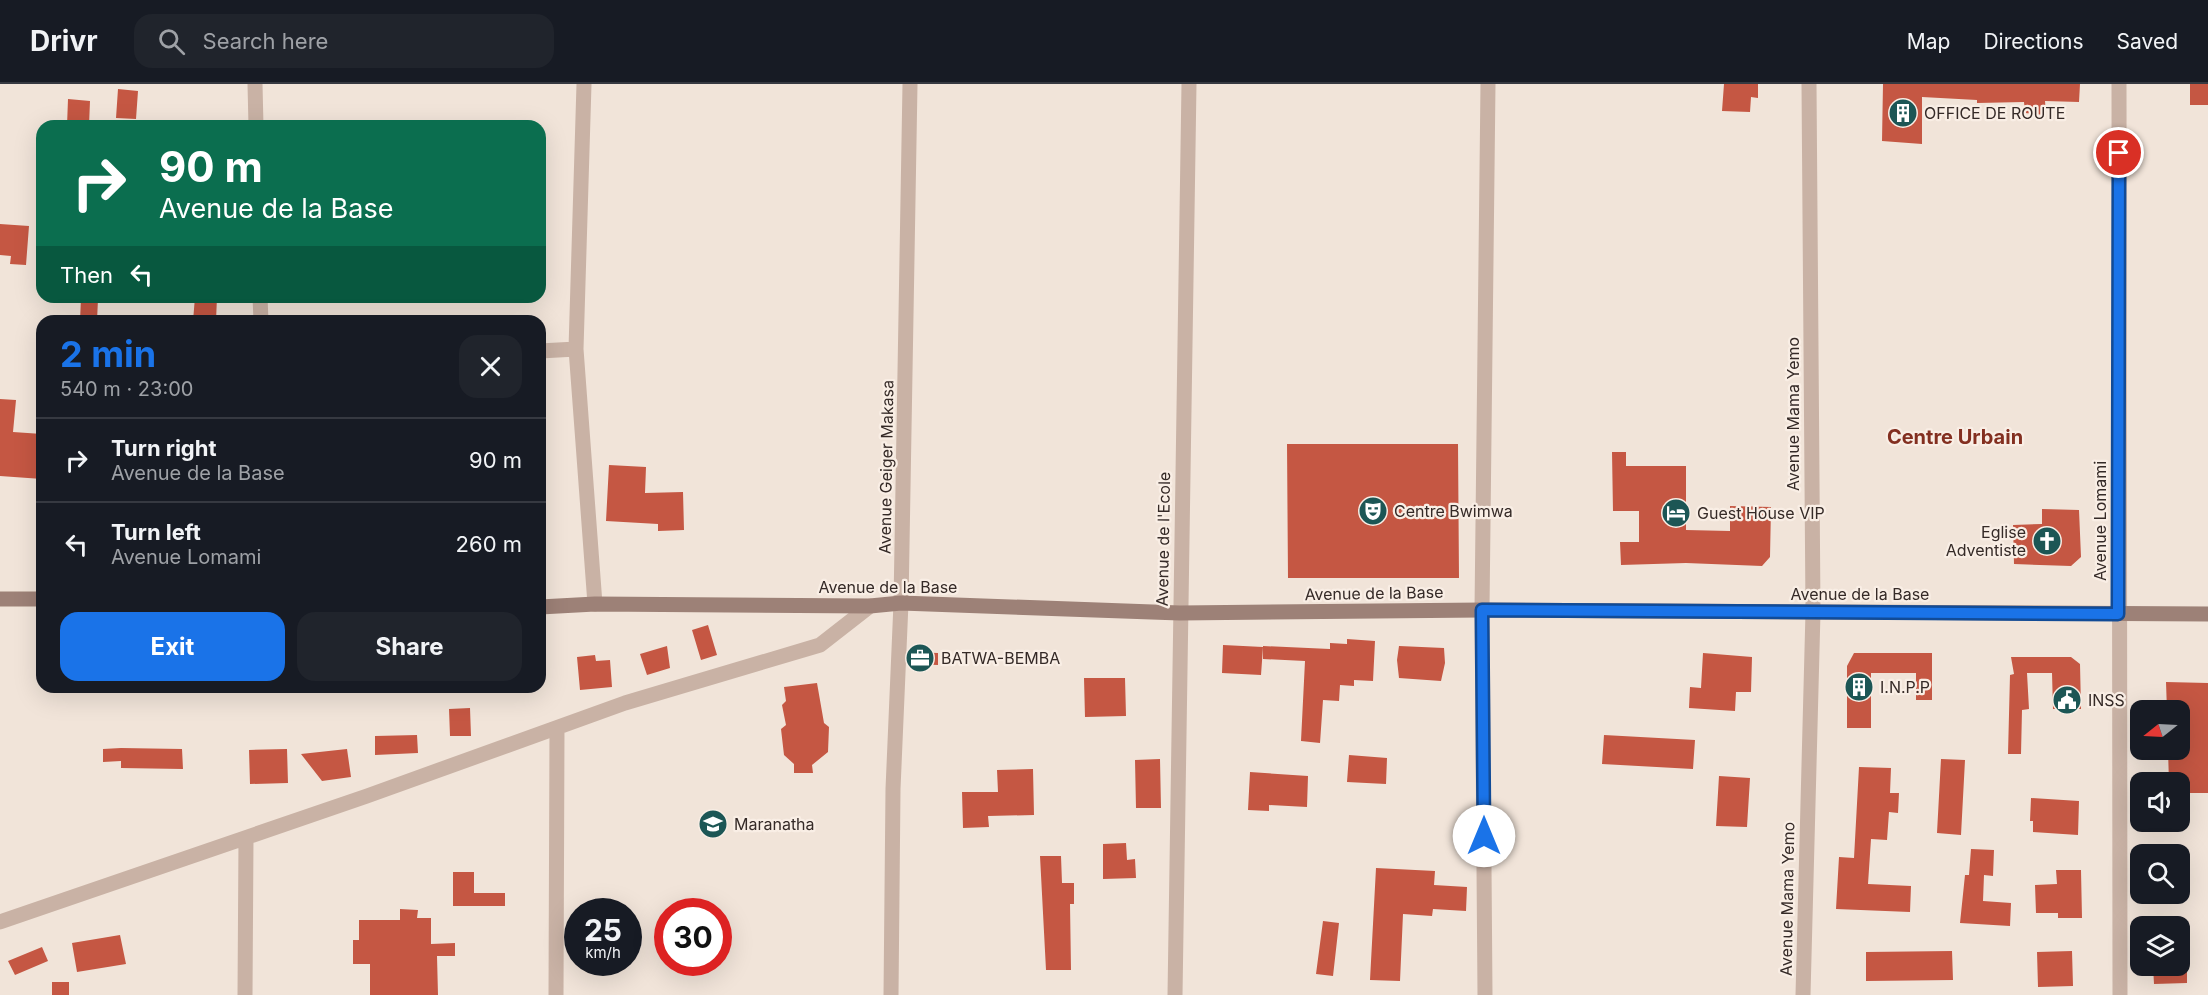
<!DOCTYPE html>
<meta charset="utf-8">
<style>
:root{--surface:#171b24;--page:#20242c;--text:#f1f3f6;--muted:#9ea1a6;--line:#363941;--accent:#1a73e8}
body{margin:0;font-family:Inter,sans-serif;background:var(--page);color:var(--text);height:100vh;display:flex;flex-direction:column;font-size:22px;white-space:nowrap}
*{box-sizing:border-box;margin:0}
p{font-size:20px;color:var(--muted)}
.icon{flex:none;width:33px;height:33px;fill:none;stroke:currentColor;stroke-width:2;stroke-linecap:round;stroke-linejoin:round}
.map{position:relative;flex:1;overflow:hidden}
.drawer{position:absolute;left:36px;top:231px;width:510px;height:378px;display:flex;flex-direction:column;background:var(--surface);border-radius:18px;box-shadow:0 6px 24px #0002}
.drawer>*{flex:none}
.top-card{position:absolute;left:36px;top:36px;width:510px;height:183px;border-radius:18px;box-shadow:0 6px 24px #0002;background:#0b6e4f;color:#fff;overflow:hidden}
.needle{width:39px;rotate:252deg}
.tools{position:absolute;left:2130px;top:616px;display:grid;gap:12px}
.tools a{display:grid;place-items:center;width:60px;height:60px;border-radius:12px;background:var(--surface);box-shadow:0 6px 24px #0002;font-size:30px}
.speed{position:absolute;left:564px;top:814px;display:flex;gap:12px;font-size:30px;font-weight:700;text-align:center}
.speed>*{display:grid;place-content:center;width:78px;height:78px;border-radius:50%;background:var(--surface);box-shadow:0 6px 24px #0002;line-height:1}
.speed small{font-size:15px;font-weight:400}
.speed .limit{border:9px solid #d22;background:#fff;color:#111}
.pin{position:absolute;display:grid;place-items:center;width:51px;height:51px;color:#fff;margin:-26px;border:3px solid #fff;border-radius:50%;box-shadow:0 2px 6px #0007}
.me{position:absolute;width:66px;margin:-33px;rotate:0deg;stroke-linejoin:round;filter:drop-shadow(0 0 4px #0008)}
.turn{display:flex;align-items:center;gap:21px;height:126px;padding:0 24px;font-size:27px}
.turn .icon{width:78px;height:78px;stroke-width:2.5}
.turn b{display:block;font-size:42px;line-height:51px}
.then{display:flex;align-items:center;height:57px;padding:0 24px;background:#0003;gap:12px;font-size:22px}
.round{display:grid;place-items:center;flex:none;width:63px;height:63px;border-radius:18px;background:var(--page)}
.head{display:flex;align-items:center;justify-content:space-between;height:102px;padding:0 24px}
h1{font-size:36px;font-weight:700;line-height:45px;color:var(--accent)}
.primary-button{display:flex;gap:12px;margin-top:auto;padding:12px 24px}
.primary-button a{flex:1;height:69px;border-radius:18px;background:var(--accent);color:#fff;font-size:24px;font-weight:700;line-height:69px;text-align:center}
.primary-button a+a{background:var(--page);color:var(--text)}
ul{padding:0;list-style:none}
li{display:flex;align-items:center;gap:18px;height:84px;padding:0 24px;border-top:2px solid var(--line)}
li div{flex:1}
li b{display:block;font-size:22px}
li em{font-style:normal}
header{display:flex;align-items:center;gap:36px;box-sizing:border-box;height:84px;padding:0 30px;background:var(--surface);border-bottom:2px solid var(--line)}
header strong{font-size:28px}
nav{display:flex;gap:33px;margin-inline-start:auto;font-size:21px}
.search{width:420px;height:54px;background:var(--page);display:flex;align-items:center;gap:15px;box-sizing:border-box;padding:0 21px;border-radius:18px;color:var(--muted);font-size:22px}
.map>svg:first-child{display:block}
.building{fill:#c55743}
.lines{fill:none;stroke-linecap:round;stroke-linejoin:round}
.street{stroke:#c9b2a5;stroke-width:15}
.secondary{stroke:#9d8177;stroke-width:15}
.route-casing{stroke:#114b97;stroke-width:15}
.route{stroke:#1a73e8;stroke-width:10}
.labels{text-anchor:middle;dominant-baseline:central;stroke-width:4.5;stroke-linejoin:round;paint-order:stroke}
.poi-label{font-size:16px;fill:#352a27;stroke:#f9eee5;text-anchor:start}
.street-label{font-size:16px;fill:#352a27;stroke:#f9eee5}
.quarter-label{font-size:20px;font-weight:bold;fill:#832f20;stroke:#f9eee5}
</style>
<header>
<strong>Drivr</strong>
<div class="search"><svg class="icon" aria-label="search" viewBox="0 0 24 24"><circle cx="10" cy="10" r="6"/><path d="M15 15l6 6"/></svg>Search here</div>
<nav><a>Map</a><a>Directions</a><a>Saved</a></nav>
</header>
<div class="map">
<svg width="2208" height="911" viewBox="0 0 2208 911">
<rect width="100%" height="100%" fill="#f1e4d9"/>
<path class="building" d="M1724 0H1758V14L1751 13 1750 28 1722 27Z
M1883 0H2080L2079 18 2045 17 2046 31 2025 29 2024 18 1977 19V16L1922 13V60L1882 57Z
M2190 0H2208V21H2190Z
M118 5 138 7 136 35 116 34Z
M68 15 90 17 89 42H67Z
M0 140 29 142 26 181 10 180 11 172 0 171Z
M195 213H217L216 237H193Z
M81 214 98 215 97 237H80Z
M0 315 16 316 13 348 42 350V395L0 392Z
M1287 360H1458L1459 494H1288Z
M1612 368H1626V382H1686V446L1730 447V422L1771 423 1770 473 1762 482 1686 479 1621 481 1620 458H1639V427H1613Z
M609 381 646 383 645 409 683 408 684 446 658 447V440L606 437Z
M2042 425 2079 426 2081 473 2071 482 2014 480 2013 441 2042 440Z
M708 541 717 571 701 576 692 546Z
M1347 555 1375 557 1373 597 1354 596V602L1340 601 1339 617 1323 616 1320 659 1301 657 1305 577 1263 575V562L1330 565V559L1347 560Z
M1223 561 1263 563 1261 591 1222 589Z
M667 562 670 584 647 591 640 570Z
M1399 562 1444 564 1445 579 1441 597 1399 594 1397 576Z
M909 568 938 569V581L908 580Z
M1703 569 1752 573 1751 608H1736L1735 627 1689 624 1690 603 1701 604Z
M1854 569H1932V616H1916V589H1871V644H1847V582Z
M595 571 596 577 610 576 612 603 580 606 577 573Z
M2011 573H2071L2080 580 2081 625H2053L2052 589H2027L2029 625 2022 626 2021 670H2008L2010 591 2014 590Z
M1084 594H1125L1126 632 1085 633Z
M2166 598 2208 599V709H2180V699H2169L2168 666H2180V627H2167Z
M817 599 824 639 829 643 828 668 812 681 813 689H794V680L784 671 781 645 786 641 782 621 786 617 784 603Z
M470 624 471 652H450L449 625Z
M417 651 418 669 375 671V652Z
M1604 651 1695 656 1693 685 1602 680Z
M121 664 182 665 183 685 121 684V677L103 678V665Z
M287 665 288 699 250 700 249 666Z
M347 665 351 693 322 697 301 670Z
M1349 671 1387 674 1386 700 1347 698Z
M1160 675 1161 724H1136L1135 676Z
M1941 675 1965 676 1961 751 1937 749Z
M1859 683 1891 684 1890 709H1899L1898 729 1889 728 1887 756 1871 755 1868 800 1911 802 1910 828 1836 825 1839 773 1854 774Z
M1033 685 1034 731 988 732 989 743 963 744 962 708H998L997 686Z
M1250 688 1308 692 1307 723 1269 721V727L1248 726Z
M1719 692 1750 694 1747 743 1716 742Z
M2031 714 2079 717 2078 751 2033 748V737H2030Z
M1126 759 1127 776 1135 775 1136 794 1103 795V760Z
M1971 765 1994 766 1993 792 1984 791 1983 817 2011 819 2010 842 1960 839 1965 791H1969Z
M1040 772H1061L1062 799H1074V820H1070L1071 886H1046Z
M1376 784 1435 787 1434 801 1467 803 1466 827 1433 825 1432 832 1403 830 1400 897 1370 896Z
M2056 786H2081L2082 834H2058V829H2036L2035 801 2057 800Z
M453 788H474V809H505V822H453Z
M400 825 418 826 417 834H431V860L455 859V872H437L438 911H370V880H353V856H359V836H400Z
M1323 837 1339 839 1333 892 1316 890Z
M120 851 126 880 77 888 72 859Z
M42 863 48 877 15 891 8 877Z
M1952 867 1953 896 1866 897V868Z
M2072 867 2073 902 2038 903 2037 868Z
M2153 882H2187V899L2154 900Z
M52 898H69V911H52Z"/>
<g class="lines">
<path class="street" d="M255 0 256 42
M584 0 576 265 595 520
M2119 0 2120 911
M260 213 261 237
M540 267 576 265
M0 838 367 712 625 619 820 561 870 522
M245 911 246 754
M556 911 557 644
M891 911 893 705 901 519 910 0
M1175 911 1189 0
M1485 911 1482 526 1488 0
M1803 911 1813 528 1809 0"/>
<path class="secondary" d="M0 515H42
M540 523 595 520 870 522 901 519 1180 529 1482 526 2208 530"/>
</g>
<g class="lines">
<g class="route-casing">
<path id="route" d="M1484 752 1482 526 2118 530 2119 69"/>
</g>
<use href="#route" class="route"/>
</g>
<defs>
<g id="building-disc" transform="scale(1.5)"><circle r="9.5" fill="#1c5655" stroke="#f9eee5"/><path d="M-4-6H4V6H1V3H-1V6H-4ZM-2.5-4.3h1.7v1.8h-1.7ZM.8-4.3h1.7v1.8H.8ZM-2.5-1h1.7V.8h-1.7ZM.8-1h1.7V.8H.8Z" fill="#fff"/></g>
<g id="theatre-disc" transform="scale(1.5)"><circle r="9.5" fill="#1c5655" stroke="#f9eee5"/><path d="M-5-5.5Q0-4 5-5.5V0Q5 5 0 6Q-5 5-5 0ZM-3.3-2.5H-1v1.5H-3.3ZM1-2.5H3.3v1.5H1ZM-2.8 1Q0 5.5 2.8 1Z" fill="#fff"/></g>
<g id="hotel-disc" transform="scale(1.5)"><circle r="9.5" fill="#1c5655" stroke="#f9eee5"/><path d="M-6-4.5h1.5V1H6V5H4.5V3h-9V5H-6ZM-4 0a1.8 1.8 0 1 1 3.6 0ZM.5 0V-2.5h3Q6-2.5 6 0Z" fill="#fff"/></g>
<g id="church-disc" transform="scale(1.5)"><circle r="9.5" fill="#1c5655" stroke="#f9eee5"/><path d="M-1.2-6h2.4v3.5h3.3v2.4h-3.3V6h-2.4V-.1h-3.3v-2.4h3.3Z" fill="#fff"/></g>
<g id="office-disc" transform="scale(1.5)"><circle r="9.5" fill="#1c5655" stroke="#f9eee5"/><path d="M-6-3h4V-5.5h4V-3h4V5H-6ZM-1-4.5V-3h2v-1.5ZM-6 0V1H6V0Z" fill="#fff"/></g>
<g id="civic-disc" transform="scale(1.5)"><circle r="9.5" fill="#1c5655" stroke="#f9eee5"/><path d="M-.6-6.5H3V-4.5H.6V-3L4-1V1h2V6H-6V1h2V-1L-.6-3ZM-1.2 2.5V6h2.4V2.5Z" fill="#fff"/></g>
<g id="school-disc" transform="scale(1.5)"><circle r="9.5" fill="#1c5655" stroke="#f9eee5"/><path d="M0-5L7-2L0 1L-7-2ZM-4 1L0 2.5L4 1V4Q0 6-4 4Z" fill="#fff"/></g>
</defs>
<g fill-rule="evenodd">
<use href="#building-disc" x="1903" y="29"/>
<use href="#theatre-disc" x="1373" y="427"/>
<use href="#hotel-disc" x="1676" y="429"/>
<use href="#church-disc" x="2047" y="457"/>
<use href="#office-disc" x="920" y="574"/>
<use href="#building-disc" x="1859" y="603"/>
<use href="#civic-disc" x="2067" y="616"/>
<use href="#school-disc" x="713" y="740"/>
</g>
<g class="labels">
<g class="poi-label">
<text x="1924" y="29">OFFICE DE ROUTE</text>
<text x="1394" y="427">Centre Bwimwa</text>
<text x="1697" y="429">Guest House VIP</text>
<text x="2026" y="448" text-anchor="end">Eglise<tspan x="2026" dy="18">Adventiste</tspan></text>
<text x="941" y="574">BATWA-BEMBA</text>
<text x="1880" y="603">I.N.P.P</text>
<text x="2088" y="616">INSS</text>
<text x="734" y="740">Maranatha</text>
</g>
<g class="street-label">
<text transform="translate(1793 330) rotate(-90)">Avenue Mama Yemo</text>
<text transform="translate(886 383) rotate(-89)">Avenue Geiger Makasa</text>
<text transform="translate(2100 437) rotate(-90)">Avenue Lomami</text>
<text transform="translate(1163 455) rotate(-89)">Avenue de l'Ecole</text>
<text x="888" y="503">Avenue de la Base</text>
<text transform="translate(1374 509) rotate(-1)">Avenue de la Base</text>
<text x="1860" y="510">Avenue de la Base</text>
<text transform="translate(1787 815) rotate(-89)">Avenue Mama Yemo</text>
</g>
<g class="quarter-label">
<text x="1955" y="353">Centre Urbain</text>
</g>
</g>
</svg>
<div class="tools">
<a><svg class="needle" viewBox="-14 -14 28 28"><path d="M0-13l5 13h-10z" fill="#e53935"/><path d="M0 13l5-13h-10z" fill="#9ea1a6"/></svg></a>
<a><svg class="icon" aria-label="sound" viewBox="0 0 24 24"><path d="M4 9h4l5-4v14l-5-4H4zM17 9q2 3 0 6"/></svg></a>
<a><svg class="icon" aria-label="search" viewBox="0 0 24 24"><circle cx="10" cy="10" r="6"/><path d="M15 15l6 6"/></svg></a>
<a><svg class="icon" aria-label="layers" viewBox="0 0 24 24"><path d="M12 4l9 5-9 5-9-5zM3 14l9 5 9-5"/></svg></a>
</div>
<div class="speed"><div>25<small>km/h</small></div><div class="limit">30</div></div>
<div class="pin" style="left:2119px;top:69px;background:#d93025"><svg class="icon" aria-label="arrive" viewBox="0 0 24 24"><path d="M6 21V4h12l-3 4 3 4H6"/></svg></div>
<svg class="me" style="left:1484px;top:752px" viewBox="-20 -20 40 40"><circle r="19" fill="#fff"/><path d="M0-13L10 11 0 6-10 11z" fill="#1a73e8"/></svg>
<div class="top-card">
<div class="turn"><svg class="icon" aria-label="right" viewBox="0 0 24 24"><path d="M7 20v-9h11M14 6l5 5-5 5"/></svg><div><b>90 m</b>Avenue de la Base</div></div>
<div class="then">Then<svg class="icon" aria-label="left" viewBox="0 0 24 24"><path d="M17 20v-9H6M10 6l-5 5 5 5"/></svg></div>
</div>
<section class="drawer">
<div class="head"><div><h1>2 min</h1><p>540 m · 23:00</p></div><a class="round"><svg class="icon" aria-label="close" viewBox="0 0 24 24"><path d="M6 6l12 12M18 6L6 18"/></svg></a></div>
<ul>
<li><svg class="icon" aria-label="right" viewBox="0 0 24 24"><path d="M7 20v-9h11M14 6l5 5-5 5"/></svg><div><b>Turn right</b><p>Avenue de la Base</p></div><em>90 m</em></li>
<li><svg class="icon" aria-label="left" viewBox="0 0 24 24"><path d="M17 20v-9H6M10 6l-5 5 5 5"/></svg><div><b>Turn left</b><p>Avenue Lomami</p></div><em>260 m</em></li>
</ul>
<div class="primary-button"><a>Exit</a><a>Share</a></div>
</section>
</div>
